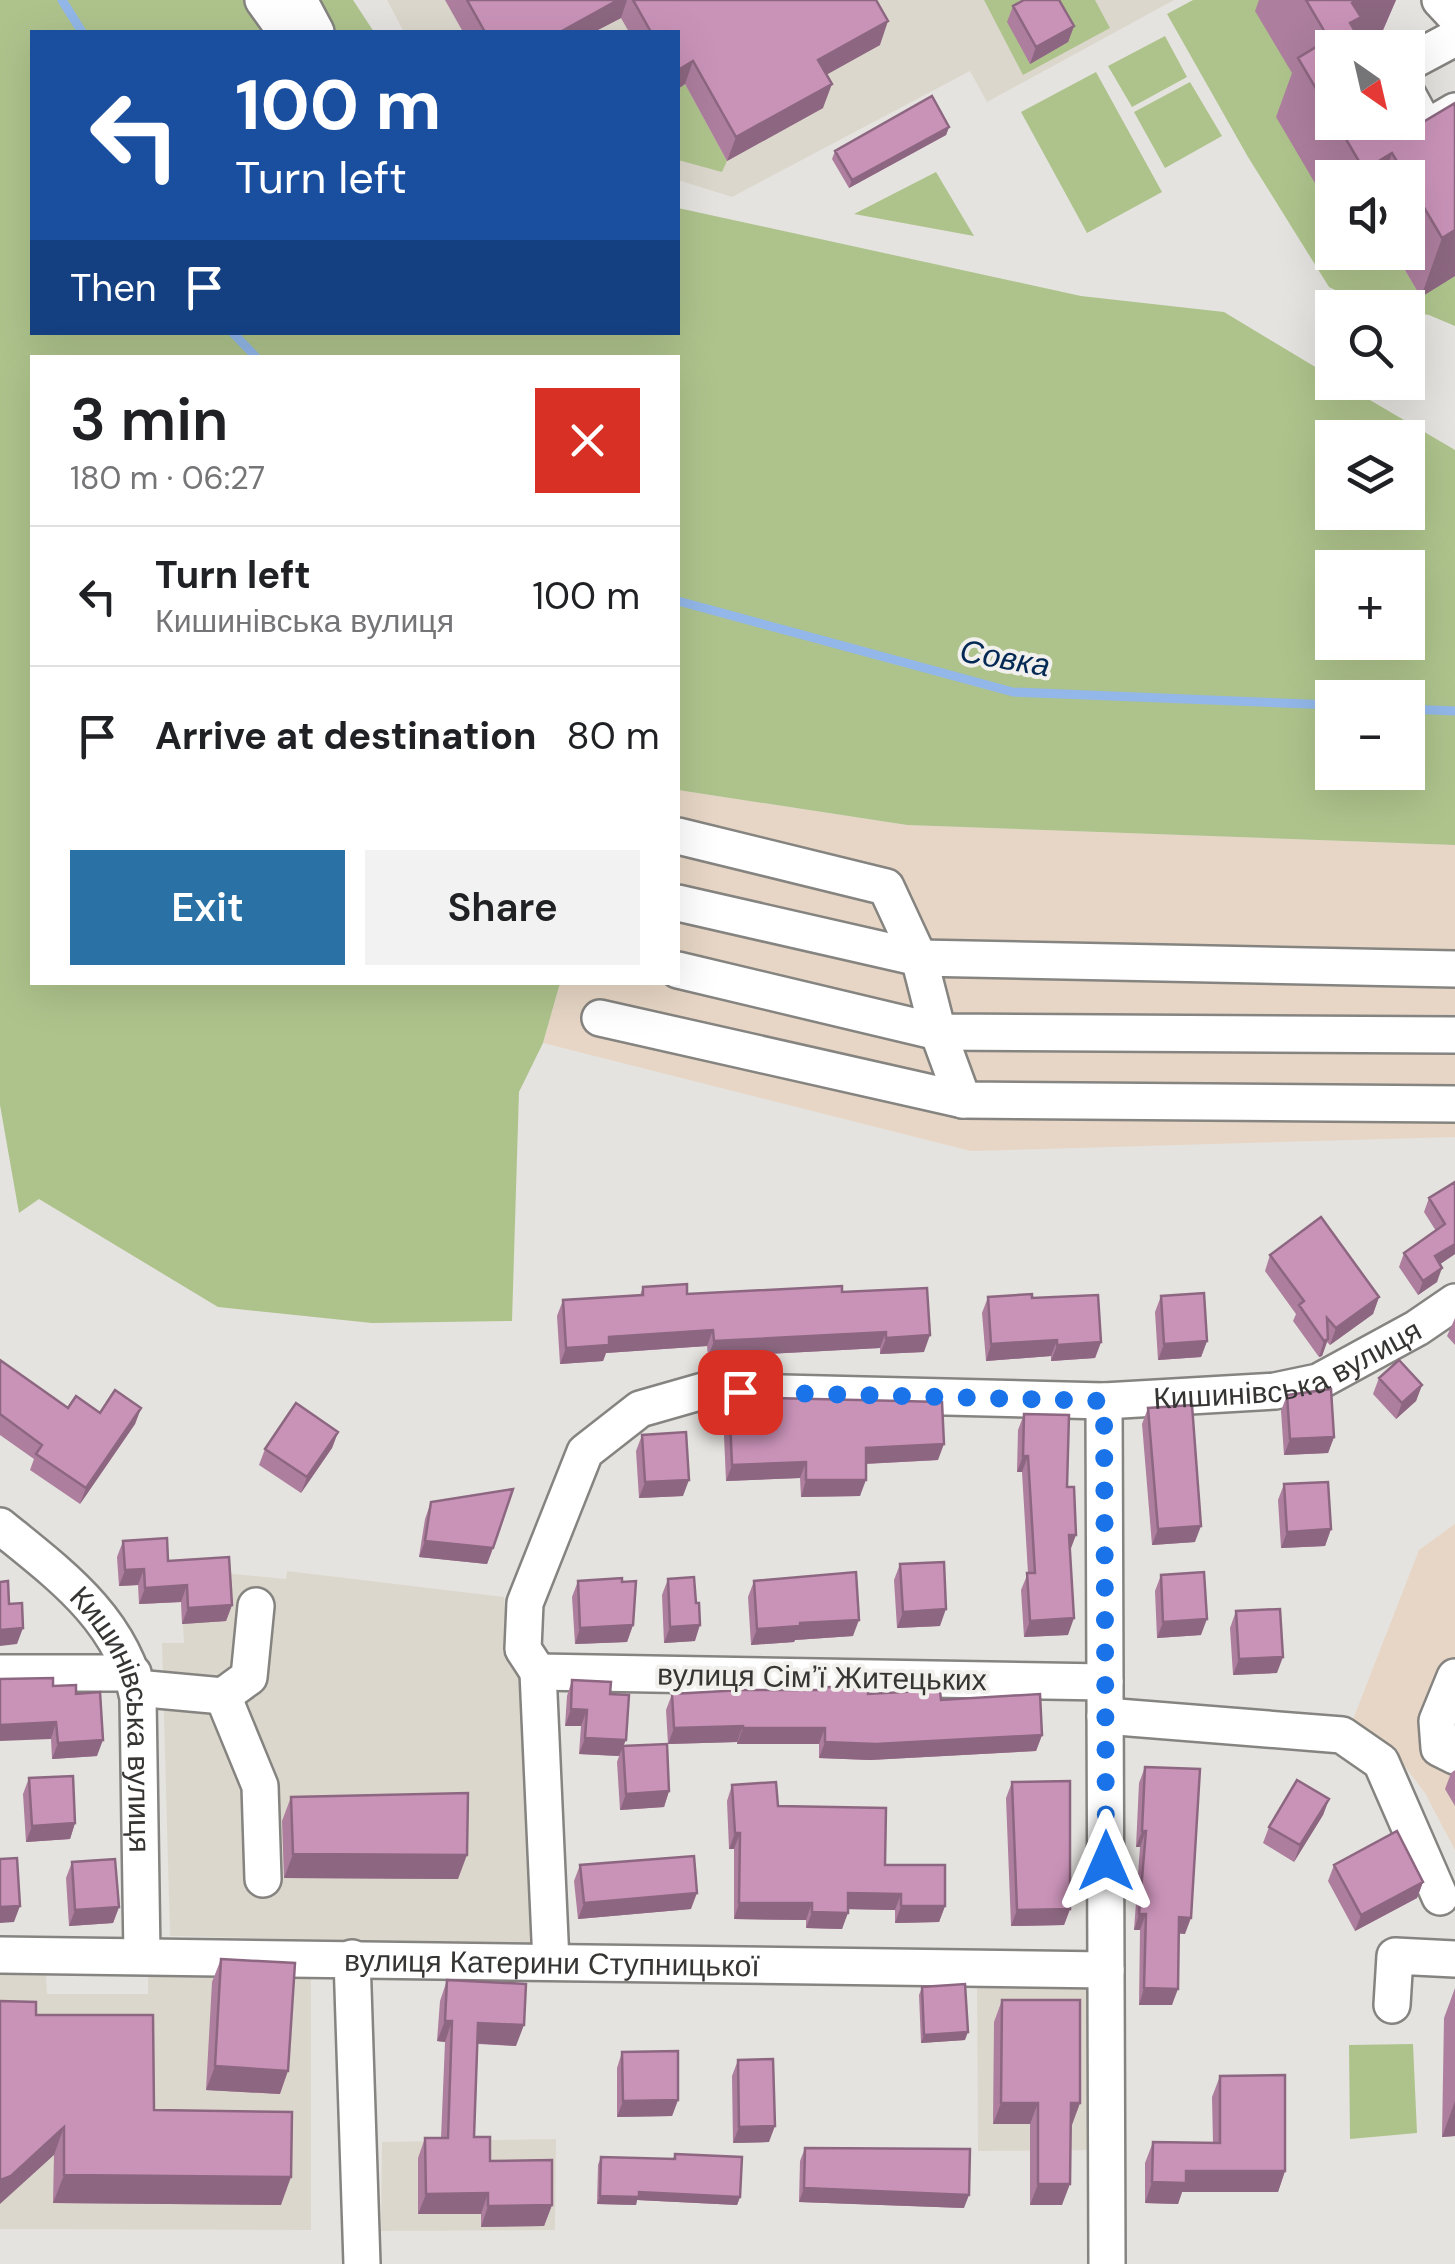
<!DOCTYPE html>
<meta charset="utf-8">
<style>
:root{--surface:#fff;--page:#f2f2f2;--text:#202124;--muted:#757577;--line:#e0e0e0;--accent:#2a71a6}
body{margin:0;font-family:"DM Sans",sans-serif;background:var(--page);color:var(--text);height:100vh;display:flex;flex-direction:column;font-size:38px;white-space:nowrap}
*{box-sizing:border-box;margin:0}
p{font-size:32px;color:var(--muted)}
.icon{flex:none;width:55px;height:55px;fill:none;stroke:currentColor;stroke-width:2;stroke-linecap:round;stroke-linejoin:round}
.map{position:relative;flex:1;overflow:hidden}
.drawer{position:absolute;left:30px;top:355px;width:650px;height:630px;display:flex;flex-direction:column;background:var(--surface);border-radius:0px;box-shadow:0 10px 40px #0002}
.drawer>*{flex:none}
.hud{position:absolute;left:30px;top:30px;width:650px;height:305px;border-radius:0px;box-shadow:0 10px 40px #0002;background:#1a4fa0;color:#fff;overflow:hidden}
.needle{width:65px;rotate:146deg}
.fabs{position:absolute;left:1315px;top:30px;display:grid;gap:20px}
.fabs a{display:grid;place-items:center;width:110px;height:110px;border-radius:0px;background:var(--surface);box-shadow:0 10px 40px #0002;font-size:50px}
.pin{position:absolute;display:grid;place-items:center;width:85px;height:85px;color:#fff;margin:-42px;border-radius:20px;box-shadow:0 5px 15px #0006}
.me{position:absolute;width:110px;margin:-55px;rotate:0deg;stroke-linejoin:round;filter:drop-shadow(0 0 8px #0008)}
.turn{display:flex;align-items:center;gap:35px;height:210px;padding:0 40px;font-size:45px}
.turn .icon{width:130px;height:130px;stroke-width:2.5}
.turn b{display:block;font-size:70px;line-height:85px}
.then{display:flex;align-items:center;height:95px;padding:0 40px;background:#0003;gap:20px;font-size:38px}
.round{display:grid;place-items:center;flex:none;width:105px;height:105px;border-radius:0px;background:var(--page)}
.summary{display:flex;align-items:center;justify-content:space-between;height:170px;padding:0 40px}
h1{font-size:60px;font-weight:600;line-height:75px}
.primary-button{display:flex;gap:20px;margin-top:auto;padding:20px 40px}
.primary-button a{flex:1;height:115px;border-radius:0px;background:var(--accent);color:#fff;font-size:40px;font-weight:600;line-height:115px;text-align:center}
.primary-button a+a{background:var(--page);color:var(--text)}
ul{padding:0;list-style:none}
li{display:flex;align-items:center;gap:30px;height:140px;padding:0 40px;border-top:2px solid var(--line)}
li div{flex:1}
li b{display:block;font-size:38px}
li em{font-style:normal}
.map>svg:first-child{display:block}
.built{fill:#dcd7cc}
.industrial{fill:#e7d6c5}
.green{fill:#aec38c;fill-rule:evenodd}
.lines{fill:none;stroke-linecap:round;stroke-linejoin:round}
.stream{stroke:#92b7e8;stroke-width:9}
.minor-casing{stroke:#858480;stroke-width:40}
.minor{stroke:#fff;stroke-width:35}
.wall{fill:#ad7e9e}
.shaded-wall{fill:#8d6781}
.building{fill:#c993b8;stroke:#8d6781;stroke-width:2.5}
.route{stroke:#1a73e8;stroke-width:18;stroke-dasharray:0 32.4}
.labels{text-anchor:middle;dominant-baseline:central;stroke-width:8;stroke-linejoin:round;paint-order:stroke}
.street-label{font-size:30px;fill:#363534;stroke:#f2f0ec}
.water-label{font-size:32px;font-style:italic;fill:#032954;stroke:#f2f0ec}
</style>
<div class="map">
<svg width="1455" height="2264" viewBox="0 0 1455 2264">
<rect width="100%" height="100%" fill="#e5e3df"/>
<path class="built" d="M387 0H1174L987 102 970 71 732 197 678 180V32H404Z
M287 1571 504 1597 509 1654 530 1687 539 1945 170 1936 162 1643H184L180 1576 223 1573 286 1579Z
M311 1970V2230L0 2229V1974L46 1973 47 1994H148V1971Z
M977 1979 1093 1980 1101 2150 978 2151Z
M556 2139 555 2230 381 2231 382 2142Z"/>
<path class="industrial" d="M678 790 907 825 1455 845V1137L971 1151 543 1043 560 983 678 982Z
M1455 1524V1850L1425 1793 1397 1756 1352 1722 1419 1550Z"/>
<path class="green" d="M0 0H353L374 32H32V332H678V208L1081 296 1224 312 1332 377V382L1341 383 1455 450V845L907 825 678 790V358H32V982L560 983 543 1043 519 1092 512 1321 372 1323 218 1307 39 1199 19 1213 0 1105ZM1332 438H1408V512H1332ZM1332 568H1408V642H1332ZM1332 698H1408V772H1332Z
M984 0H1095L1110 28 1023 75Z
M1193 0H1273C1302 82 1332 165 1332 252L1394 253 1421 296 1455 276V326L1429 315 1408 312V308L1368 306 1329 287 1248 157 1167 14Z
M1165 36 1187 77 1132 107 1108 66Z
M1096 72 1162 192 1087 233 1021 112Z
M1190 82 1222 136 1165 168 1134 112Z
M685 84 727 161 722 172 678 160V89Z
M936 172 974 236 854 214Z
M1413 2044 1417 2133 1350 2139 1349 2045Z"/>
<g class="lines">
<path class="stream" d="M62 0 82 32
M232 332 257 358
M678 601 1013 692 1332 705
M1408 709 1455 711"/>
<g class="minor-casing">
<g id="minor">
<path d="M263 0 286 32"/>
<path d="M299 0 316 32"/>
<path d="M1440 0 1455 16"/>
<path d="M1408 63 1455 38"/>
<path d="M1408 95 1426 128 1455 111"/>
<path d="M678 836 886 887 919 958 938 1032 963 1100"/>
<path d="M678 903 919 958 1455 969"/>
<path d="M678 970 938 1032 1455 1035"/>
<path d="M600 1018 963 1100 1455 1104"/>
<path d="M1104 1401 1107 2264"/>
<path id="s1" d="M0 1526C59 1574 122 1619 138 1698L142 1955"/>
<path id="s2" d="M538 1672 523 1649 525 1603 585 1452 640 1409 703 1391 1104 1401 1275 1391 1318 1382 1417 1328 1455 1302"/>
<path d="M538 1672 1105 1682"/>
<path d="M538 1672 551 1962"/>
<path d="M0 1673H133"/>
<path d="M1455 1677 1437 1721 1439 1748 1455 1756"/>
<path d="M136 1688 223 1696 249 1677 256 1606"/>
<path d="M223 1696 260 1786 263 1879"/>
<path d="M1105 1716 1342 1735 1381 1762 1440 1897"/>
<path id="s3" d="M0 1955 1106 1970"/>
<path d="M352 1958 362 2264"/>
<path d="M1392 2005 1395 1956 1455 1959"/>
</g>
</g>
<use href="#minor" class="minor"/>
</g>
<path class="wall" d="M445 0H876L880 45 826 74 823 108 727 161 685 84 678 89V32H629L621 18 594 32H463Z
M1259 0H1396L1383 30 1362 43 1332 48V122H1408L1413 128 1455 103V276L1421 297 1394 252H1408V178H1332V212L1276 117 1292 73 1255 11Z
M1013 6 1074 26 1068 42 1030 64 1007 22Z
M949 127 946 135 849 188 832 159 835 151Z
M1455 1182V1254L1440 1264 1437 1282 1418 1295 1399 1267 1404 1253 1436 1231 1424 1212 1429 1198Z
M1270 1255 1379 1297 1373 1314 1330 1345 1327 1342 1322 1356 1319 1357 1293 1321 1296 1314 1265 1271Z
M643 1287 687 1294 842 1292 924 1352 880 1354V1348L708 1357 707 1346 606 1353 603 1361 560 1364 557 1316 563 1300 640 1295Z
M1161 1296 1207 1341 1201 1357 1158 1360 1155 1312Z
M988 1297 1032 1298 1101 1342 1095 1358 1051 1361V1356L986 1361 982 1313Z
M1455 1318V1345L1447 1336Z
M0 1360 68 1408 100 1413 141 1408 135 1424 80 1504 30 1470 34 1459 0 1435Z
M1379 1378 1422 1385 1416 1401 1396 1419 1373 1394Z
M1287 1395 1334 1437 1328 1453 1284 1455 1281 1411Z
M729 1397 938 1460 866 1464 860 1496 801 1497 800 1478 726 1481 723 1413Z
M1148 1408 1195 1542 1152 1545 1142 1424Z
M1024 1414 1067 1487 1070 1551 1068 1635 1024 1637 1021 1590 1028 1573 1022 1472H1017L1018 1430Z
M338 1432 332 1448 301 1493 259 1465 265 1449Z
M642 1435 683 1496 639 1498 636 1451Z
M1284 1484 1331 1529 1325 1546 1281 1548 1278 1500Z
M431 1502 493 1548 487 1564 419 1557 425 1519Z
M123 1541 168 1561 232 1605 226 1621 182 1624 181 1602 139 1604 138 1585 119 1586 117 1557Z
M900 1564 940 1626 897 1628 894 1580Z
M1161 1575 1201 1635 1157 1638 1155 1591Z
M668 1579 695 1641 664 1643 662 1595Z
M578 1581 633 1625 627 1642 575 1644 572 1597Z
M754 1581 853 1636 795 1640 794 1642 751 1645 748 1597Z
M1236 1611 1277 1673 1233 1675 1230 1628Z
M572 1680 610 1694 623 1746 669 1791 664 1807 620 1810 617 1762 619 1756 579 1754 581 1726H565L567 1696Z
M53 1686 76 1694 97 1756 52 1759 51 1739Z
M672 1694H868L941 1700 1042 1735 1036 1751 870 1760 819 1758V1744H737V1742L668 1744 666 1710Z
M1145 1767 1185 1934 1179 1933 1172 2005H1139L1140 1930H1134L1140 1847H1136L1139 1783Z
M1455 1770V1806L1445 1789 1451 1773Z
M29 1778 75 1823 70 1839 26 1842 23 1794Z
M1012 1782 1070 1909 1064 1925 1011 1926 1006 1798Z
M732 1785 778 1806 885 1865 945 1906 939 1922 895 1923V1910L848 1909 842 1929 806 1928V1920L734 1919V1849H729L727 1801Z
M291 1797 458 1879 284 1878 282 1821Z
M1329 1799 1323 1815 1294 1862 1263 1843 1269 1827Z
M72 1862 119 1907 113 1923 69 1926 66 1878Z
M580 1865 691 1909 578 1919 574 1881Z
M1334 1865 1423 1882 1417 1898 1355 1931 1328 1881Z
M221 1959 280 2094 206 2090 212 1982Z
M447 1980 516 2046 478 2044 474 2137 490 2161 552 2205 544 2226 481 2227V2214H418V2158L425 2138H441L445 2042 437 2041 440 2001Z
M922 1987 965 2040 921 2043 919 1995Z
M1455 1988V2136L1442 2137 1444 2018Z
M1002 2000 1080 2103 1071 2125 1062 2205H1030V2124H993L994 2022Z
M36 2015 154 2110 281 2205 53 2203 54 2155Z
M622 2052 678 2100 672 2116 617 2117V2068Z
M738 2060 769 2142 733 2143 732 2076Z
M1220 2076 1285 2171 1278 2192H1182L1178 2204 1145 2203V2163L1153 2142 1213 2143 1212 2097Z
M805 2148 964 2208 799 2202 800 2161Z
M675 2154 740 2197 737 2205 637 2200 636 2205 597 2204 598 2165 601 2157 673 2159Z"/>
<path class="shaded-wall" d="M618 0H627L621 18 594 32H560Z
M1357 0H1396L1383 30 1354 48H1336L1352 3Z
M888 21 880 45 810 84 818 60Z
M1074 26 1068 42 1030 64 1036 47Z
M693 61 685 84 678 89V70Z
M832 84 823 108 727 161 736 137Z
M949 127 946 135 849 188 852 180Z
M1392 153 1384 178H1362L1364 170Z
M1455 230V276L1421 297 1442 238Z
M1455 1244V1254L1430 1271 1435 1256Z
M1442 1268 1437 1282 1418 1295 1423 1281Z
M1379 1297 1373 1314 1330 1345 1336 1328Z
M713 1330 707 1346 606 1353 603 1361 560 1364 566 1348 609 1337Z
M886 1332 880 1348 708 1357 714 1341Z
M930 1335 924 1352 880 1354 886 1338Z
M1328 1339 1322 1356 1319 1357 1324 1341Z
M1057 1340 1051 1356 986 1361 991 1344Z
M1207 1341 1201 1357 1158 1360 1164 1344Z
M1101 1342 1095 1358 1051 1361 1057 1345Z
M1422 1385 1416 1401 1396 1419 1402 1403Z
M141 1408 135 1424 80 1504 86 1488Z
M338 1432 332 1448 301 1493 307 1477Z
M1334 1437 1328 1453 1284 1455 1290 1439Z
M944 1444 938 1460 860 1464 866 1448Z
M1023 1456H1028L1022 1472H1017Z
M806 1462 800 1478 726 1481 732 1465Z
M689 1480 683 1496 639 1498 645 1482Z
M806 1480H866L860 1496 801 1497Z
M1201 1526 1195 1542 1152 1545 1158 1529Z
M1331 1529 1325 1546 1281 1548 1287 1532Z
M1069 1535H1076L1070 1551Z
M425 1541 493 1548 487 1564 419 1557Z
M144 1569 138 1585 119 1586 125 1570Z
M187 1585 181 1602 139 1604 145 1588Z
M232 1605 226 1621 182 1624 188 1608Z
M946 1609 940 1626 897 1628 903 1612Z
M1074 1618 1068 1635 1024 1637 1030 1621Z
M1207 1619 1201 1635 1157 1638 1163 1622Z
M859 1620 853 1636 795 1640 794 1642 751 1645 757 1629 800 1623Z
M633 1625 627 1642 575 1644 580 1628Z
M700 1625 695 1641 664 1643 670 1627Z
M23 1628 17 1644 0 1646V1630Z
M1283 1657 1277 1673 1233 1675 1239 1659Z
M571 1709 587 1710 581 1726H565Z
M56 1722 51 1739 0 1741V1725Z
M743 1726 737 1742 668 1744 674 1728Z
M743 1728H825L819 1744H737Z
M1042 1735 1036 1751 870 1760 819 1758 825 1742Z
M585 1738 626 1740 619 1756 579 1754Z
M103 1740 97 1756 52 1759 58 1743Z
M669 1791 664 1807 620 1810 626 1794Z
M1329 1799 1323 1815 1294 1862 1300 1845Z
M75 1823 70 1839 26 1842 32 1826Z
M1142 1831H1146L1140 1847H1136Z
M735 1833H740L734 1849H729Z
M293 1854 467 1855 458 1879 284 1878Z
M1423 1882 1417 1898 1355 1931 1361 1915Z
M697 1893 691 1909 578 1919 584 1903Z
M848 1893 901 1894 895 1910 842 1909Z
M739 1903H812L806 1920 734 1919Z
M20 1906 14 1922 0 1923V1907Z
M901 1906H945L939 1922 895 1923Z
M119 1907 113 1923 69 1926 75 1910Z
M1070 1909 1064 1925 1011 1926 1017 1910Z
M812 1912 848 1913 842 1929 806 1928Z
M1139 1914H1146L1140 1930H1134Z
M1179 1917 1191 1918 1185 1934 1173 1933Z
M1144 1988 1178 1989 1172 2005H1139Z
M445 2021H452L445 2042 437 2041Z
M478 2023 524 2025 516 2046 471 2043Z
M968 2032 965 2040 921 2043 924 2035Z
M215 2066 288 2071 280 2094 206 2090Z
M678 2100 672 2116 617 2117 623 2101Z
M1455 2101V2136L1442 2137Z
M1001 2103H1038L1030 2124H993Z
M1071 2103H1080L1072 2125H1064Z
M775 2126 769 2142 733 2143 739 2127Z
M64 2127 54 2155 0 2204V2180Z
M1186 2171H1285L1278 2192H1182L1178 2204 1145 2203 1152 2182Z
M64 2175 291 2177 281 2205 53 2203Z
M1038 2184H1070L1062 2205H1030Z
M804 2188 969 2195 964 2208 799 2202Z
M639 2192 740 2197 737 2205 637 2200 636 2205 597 2204 600 2196Z
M488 2193 481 2214H418L426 2194Z
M552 2205 544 2226 481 2227 488 2206Z"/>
<path class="building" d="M467 0H618L560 32H485Z
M633 0H876L888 21 818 60 832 84 736 137 693 61 678 70V32H651Z
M1024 0H1059L1074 26 1036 47 1013 6Z
M1306 0H1357L1352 3 1361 17 1350 23 1365 48H1332V116L1298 58 1329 39Z
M932 96 949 127 852 180 835 151Z
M1455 103V230L1442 238 1392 153 1364 170 1336 122H1408V119L1413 128Z
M1455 1182V1244L1435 1256 1442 1268 1423 1281 1404 1253 1445 1224 1429 1198Z
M1321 1217 1379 1297 1336 1328 1327 1318 1328 1339 1324 1341 1299 1305 1304 1301 1270 1255Z
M687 1284V1294L842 1286V1292L927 1288 930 1335 886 1338V1332L714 1341 713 1330 609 1337V1345L566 1348 563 1300 643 1295V1287Z
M1204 1293 1207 1341 1164 1344 1161 1296Z
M1032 1294V1298L1098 1295 1101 1342 1057 1345V1340L991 1344 988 1297Z
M0 1360 68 1408 76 1396 100 1413 115 1390 141 1408 86 1488 36 1454 42 1445 0 1414Z
M1399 1360 1422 1385 1402 1403 1379 1378Z
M1331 1389 1334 1437 1290 1439 1287 1395Z
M729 1397 942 1402 944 1444 866 1448V1480H806V1462L732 1465Z
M296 1403 338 1432 307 1477 265 1449Z
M1192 1405 1201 1526 1158 1529 1148 1408Z
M1024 1414 1069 1415 1067 1487H1074L1076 1535H1069L1074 1618 1030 1621 1027 1573H1035L1028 1456H1023Z
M686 1432 689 1480 645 1482 642 1435Z
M1328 1482 1331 1529 1287 1532 1284 1484Z
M513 1489 493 1548 425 1541 431 1502Z
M167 1538 168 1561 229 1557 232 1605 188 1608 187 1585 145 1588 144 1569 125 1570 123 1541Z
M944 1562 946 1609 903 1612 900 1564Z
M856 1572 859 1620 800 1623V1626L757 1629 754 1581Z
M1204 1572 1207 1619 1163 1622 1161 1575Z
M694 1577 696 1603H699L700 1625 670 1627 668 1579Z
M622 1578V1582L636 1581 633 1625 580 1628 578 1581Z
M8 1581 9 1604 22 1603 23 1628 0 1630V1582Z
M1280 1609 1283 1657 1239 1659 1236 1611Z
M53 1678V1686L76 1685V1694L100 1692 103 1740 58 1743 56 1722 0 1725V1679Z
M572 1680 611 1682 610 1694 629 1695 626 1740 585 1738 587 1710 571 1709Z
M827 1687 868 1688V1694L940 1690 941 1700 1040 1694 1042 1735 876 1744 825 1742V1728H743V1726L674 1728 672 1694 743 1690H826Z
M667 1744 669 1791 626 1794 623 1746Z
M1145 1767 1200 1769 1191 1918 1179 1917 1178 1989 1144 1988 1146 1914H1139L1146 1831H1142Z
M73 1776 75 1823 32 1826 29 1778Z
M1297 1780 1329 1799 1300 1845 1269 1827Z
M1070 1781V1909L1017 1910 1012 1782Z
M776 1782 778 1806 886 1808 885 1865H945V1906H901V1894L848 1893V1913L812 1912V1903H739L740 1833H735L732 1785Z
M468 1793 467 1855 293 1854 291 1797Z
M1397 1831 1423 1882 1361 1915 1334 1865Z
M694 1856 697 1893 584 1903 580 1865Z
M17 1858 20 1906 0 1907V1859Z
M115 1859 119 1907 75 1910 72 1862Z
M221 1959 295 1963 288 2071 215 2066Z
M447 1980 526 1984 524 2025 478 2023 474 2137H490V2161L552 2160V2205L488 2206V2193L426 2194 425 2138H448L452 2021H445Z
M965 1984 968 2032 924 2035 922 1987Z
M1002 2000H1080V2103H1071L1070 2184H1038V2103H1001Z
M0 2001 36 2002V2015H153L154 2110 292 2112 291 2177 64 2175V2127L11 2176 0 2180Z
M678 2051V2100L623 2101 622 2052Z
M773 2059 775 2126 739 2127 738 2060Z
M1285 2075V2171H1186V2183L1152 2182 1153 2142 1220 2143V2076Z
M805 2148 970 2149 969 2195 804 2188Z
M675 2154 742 2157 740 2197 639 2192V2197L600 2196 601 2157 675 2159Z"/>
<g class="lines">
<path class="route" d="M740 1392 1104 1401 1106 1861"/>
</g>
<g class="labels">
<g class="street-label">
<text stroke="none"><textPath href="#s2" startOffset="962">Кишинівська вулиця</textPath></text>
<text transform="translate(822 1677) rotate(1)">вулиця Сімʼї Житецьких</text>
<text stroke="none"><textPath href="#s1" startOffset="240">Кишинівська вулиця</textPath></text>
<text stroke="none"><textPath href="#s3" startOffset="552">вулиця Катерини Ступницької</textPath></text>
</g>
<g class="water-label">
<text transform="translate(1005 658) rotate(10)">Совка</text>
</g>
</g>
</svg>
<div class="fabs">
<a><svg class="needle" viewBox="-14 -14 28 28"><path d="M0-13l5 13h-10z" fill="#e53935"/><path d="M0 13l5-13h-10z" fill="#757577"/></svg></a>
<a><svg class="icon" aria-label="sound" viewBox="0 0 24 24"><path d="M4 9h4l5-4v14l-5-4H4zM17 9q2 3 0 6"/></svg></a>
<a><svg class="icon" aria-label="search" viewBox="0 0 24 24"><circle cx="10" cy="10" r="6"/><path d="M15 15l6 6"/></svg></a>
<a><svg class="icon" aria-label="layers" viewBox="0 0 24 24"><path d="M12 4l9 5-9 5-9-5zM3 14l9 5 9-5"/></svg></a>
<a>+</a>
<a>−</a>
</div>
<div class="pin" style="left:740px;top:1392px;background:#d93025"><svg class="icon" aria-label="arrive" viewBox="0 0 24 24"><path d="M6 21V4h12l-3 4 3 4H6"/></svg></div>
<svg class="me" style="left:1106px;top:1861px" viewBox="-20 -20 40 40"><path d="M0-17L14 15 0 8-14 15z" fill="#1a73e8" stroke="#fff" stroke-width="4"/></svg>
<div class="hud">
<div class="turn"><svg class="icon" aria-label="left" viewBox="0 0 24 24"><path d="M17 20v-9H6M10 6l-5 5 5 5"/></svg><div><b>100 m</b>Turn left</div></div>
<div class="then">Then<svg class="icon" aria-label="arrive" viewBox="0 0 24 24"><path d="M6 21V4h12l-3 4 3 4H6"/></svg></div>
</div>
<section class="drawer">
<div class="summary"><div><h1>3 min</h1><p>180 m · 06:27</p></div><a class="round" style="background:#d93025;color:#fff"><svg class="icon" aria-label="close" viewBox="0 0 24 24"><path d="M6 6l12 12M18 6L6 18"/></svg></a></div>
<ul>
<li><svg class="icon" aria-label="left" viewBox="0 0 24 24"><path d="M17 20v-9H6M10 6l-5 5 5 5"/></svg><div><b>Turn left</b><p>Кишинівська вулиця</p></div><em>100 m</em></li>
<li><svg class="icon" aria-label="arrive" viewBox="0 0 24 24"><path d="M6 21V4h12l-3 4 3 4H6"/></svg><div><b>Arrive at destination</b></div><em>80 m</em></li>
</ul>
<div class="primary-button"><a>Exit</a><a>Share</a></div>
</section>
</div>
